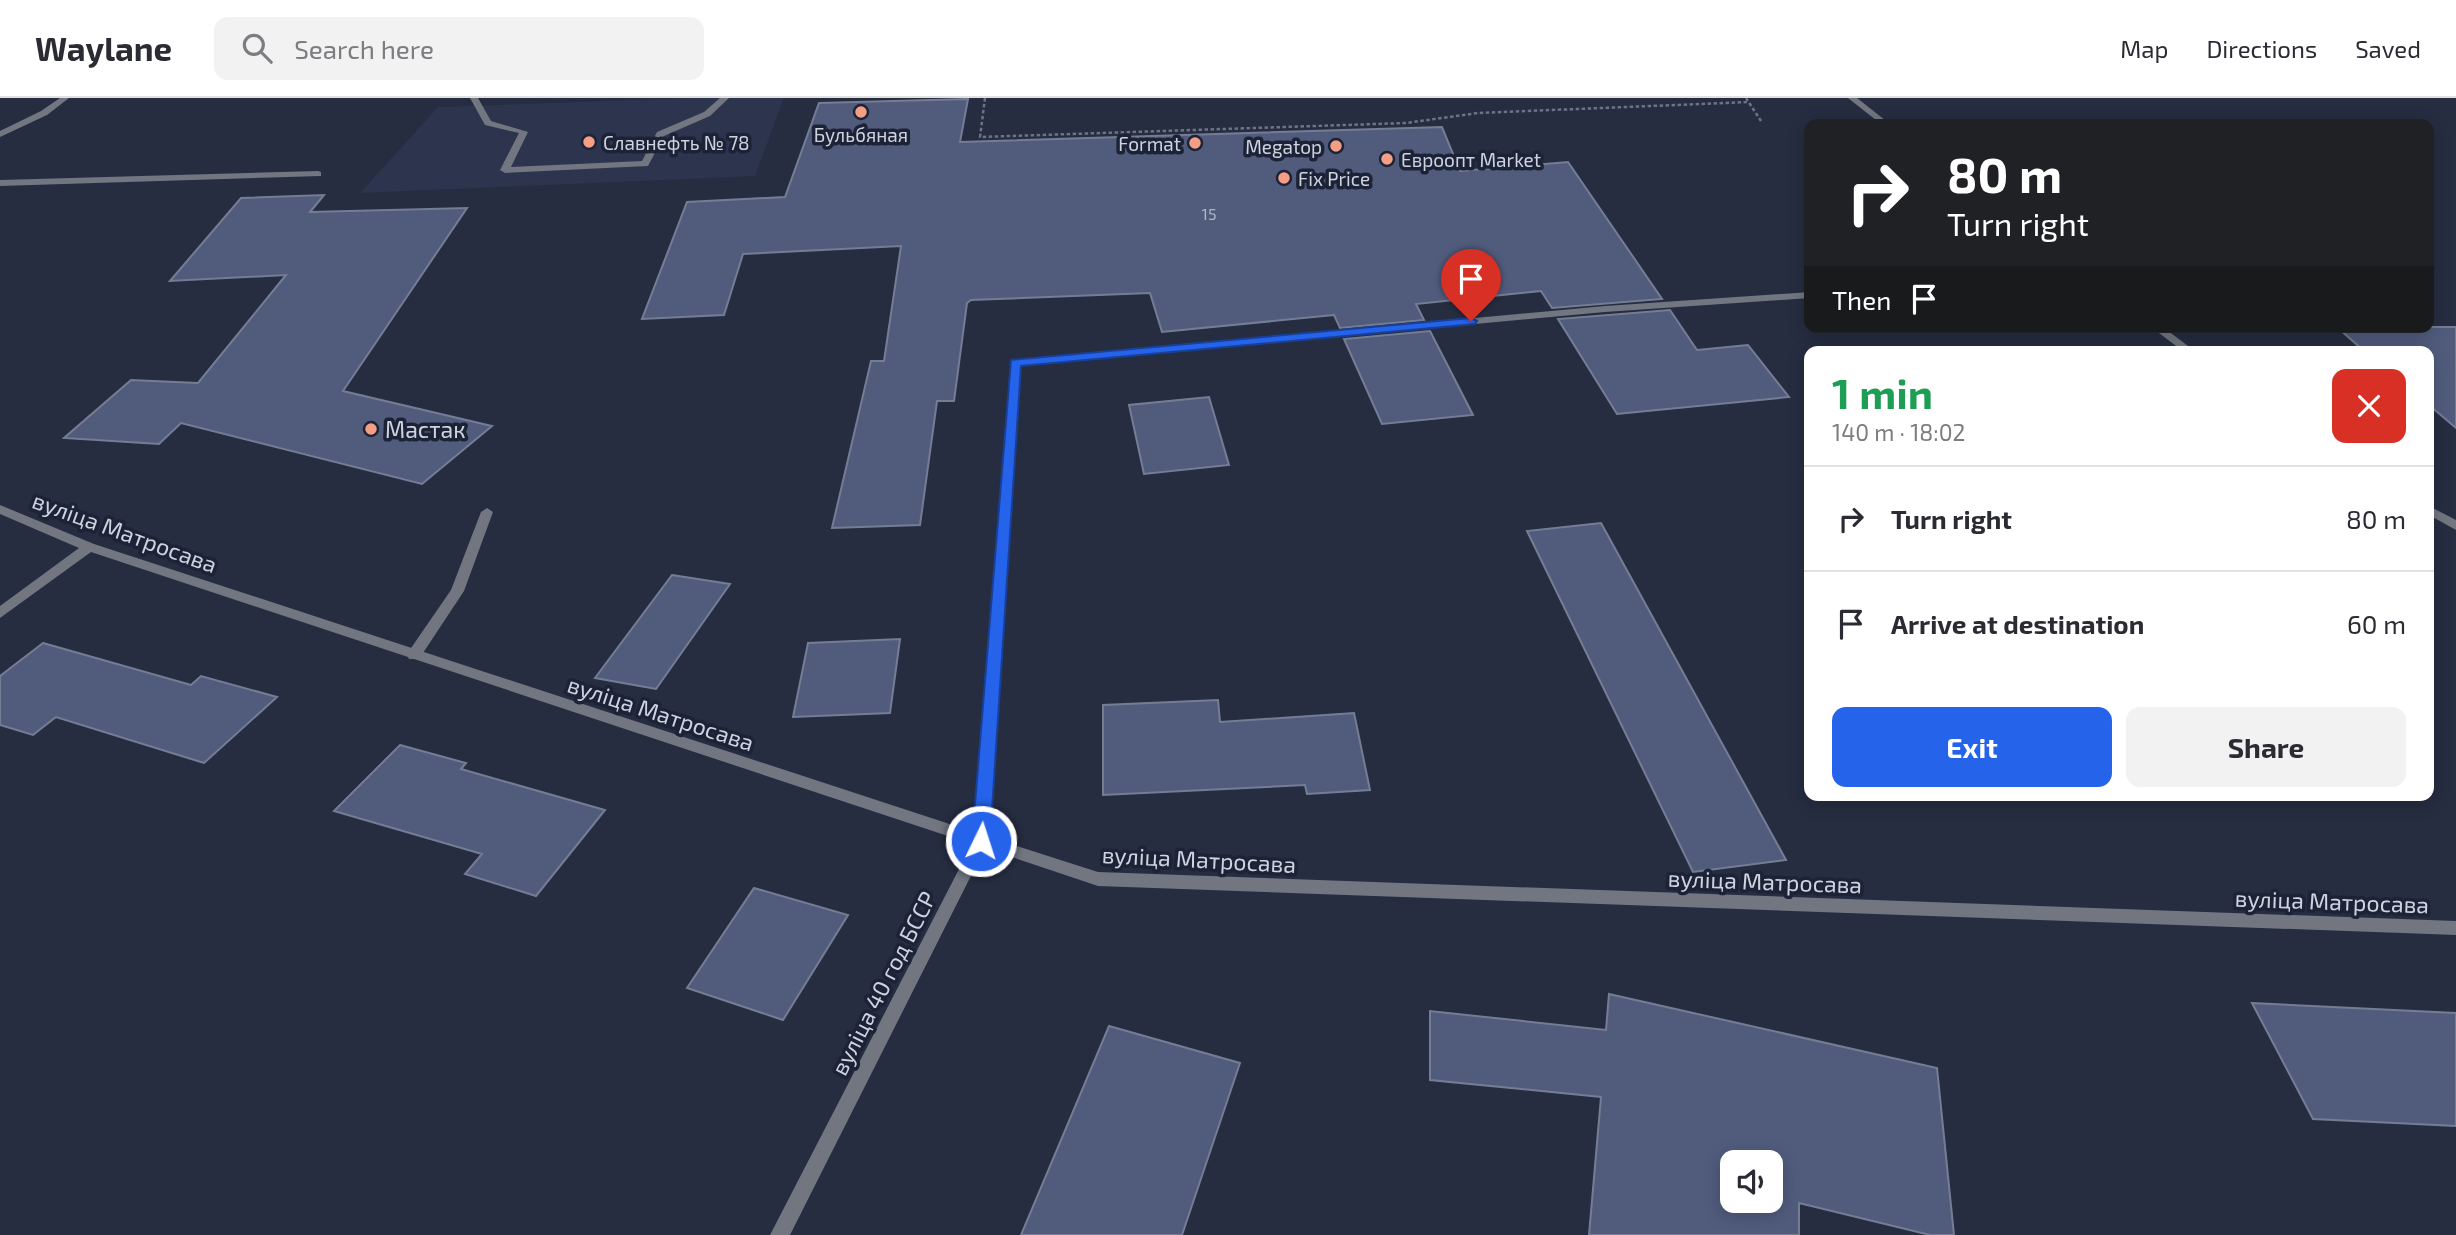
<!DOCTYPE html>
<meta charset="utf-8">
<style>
:root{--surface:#fff;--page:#f2f2f3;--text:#2b2b33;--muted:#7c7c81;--line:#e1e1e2;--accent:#2563eb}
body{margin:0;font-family:"Exo 2",sans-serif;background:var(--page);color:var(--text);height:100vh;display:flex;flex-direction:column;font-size:26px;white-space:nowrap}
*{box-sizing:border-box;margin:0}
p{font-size:23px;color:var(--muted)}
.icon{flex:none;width:38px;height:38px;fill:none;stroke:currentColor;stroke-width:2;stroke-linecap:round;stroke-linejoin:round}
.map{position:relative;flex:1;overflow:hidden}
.sheet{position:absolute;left:1804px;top:248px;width:630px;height:455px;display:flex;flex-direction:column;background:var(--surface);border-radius:14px;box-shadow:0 4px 18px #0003}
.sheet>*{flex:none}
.guide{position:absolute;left:1804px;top:21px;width:630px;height:214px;border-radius:14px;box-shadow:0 4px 18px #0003;background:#202124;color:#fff;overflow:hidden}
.fabs{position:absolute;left:1720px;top:1052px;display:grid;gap:14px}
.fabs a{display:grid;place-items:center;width:63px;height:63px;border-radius:14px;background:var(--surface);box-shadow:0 4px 18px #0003;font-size:35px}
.pin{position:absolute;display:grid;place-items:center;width:60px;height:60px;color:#fff;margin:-72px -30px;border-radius:50% 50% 50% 0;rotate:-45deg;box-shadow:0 0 7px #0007}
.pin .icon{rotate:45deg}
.me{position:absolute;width:77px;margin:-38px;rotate:4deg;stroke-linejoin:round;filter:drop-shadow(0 0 5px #0008)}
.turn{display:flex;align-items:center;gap:24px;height:147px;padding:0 28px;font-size:32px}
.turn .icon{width:91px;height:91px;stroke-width:2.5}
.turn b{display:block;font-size:49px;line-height:60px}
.then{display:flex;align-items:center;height:66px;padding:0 28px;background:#0003;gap:14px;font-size:26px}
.round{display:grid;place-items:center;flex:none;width:74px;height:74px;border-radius:14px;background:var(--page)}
.headline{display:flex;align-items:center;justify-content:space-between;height:119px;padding:0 28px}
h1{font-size:42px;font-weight:700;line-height:52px;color:#1e9e55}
.cta{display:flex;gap:14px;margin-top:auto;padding:14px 28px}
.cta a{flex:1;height:80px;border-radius:14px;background:var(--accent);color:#fff;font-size:28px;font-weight:700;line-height:80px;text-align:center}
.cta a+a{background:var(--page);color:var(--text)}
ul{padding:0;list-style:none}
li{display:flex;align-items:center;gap:21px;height:105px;padding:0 28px;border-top:2px solid var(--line)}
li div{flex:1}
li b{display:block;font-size:26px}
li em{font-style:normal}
header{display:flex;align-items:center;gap:42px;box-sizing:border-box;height:98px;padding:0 35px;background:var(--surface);border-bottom:2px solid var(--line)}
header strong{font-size:33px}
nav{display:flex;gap:38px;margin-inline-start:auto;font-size:24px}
.search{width:490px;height:63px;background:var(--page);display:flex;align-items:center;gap:18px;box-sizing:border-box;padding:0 24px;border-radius:14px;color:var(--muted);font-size:26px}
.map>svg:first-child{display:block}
.built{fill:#2c344e}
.building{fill:#515c7d;stroke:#757d95;stroke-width:2;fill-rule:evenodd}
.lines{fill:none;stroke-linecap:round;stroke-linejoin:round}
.path{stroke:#6d7384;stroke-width:2.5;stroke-dasharray:3.5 2.5;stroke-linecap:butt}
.service{fill:#727680;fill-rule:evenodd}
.minor{fill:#727680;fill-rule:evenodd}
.route{fill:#2563eb;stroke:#184099;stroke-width:2}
.poi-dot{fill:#f49e86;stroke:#1d2336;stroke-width:2.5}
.labels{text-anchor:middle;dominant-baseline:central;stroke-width:7;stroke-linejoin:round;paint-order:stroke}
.far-number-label{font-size:16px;fill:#b0b5c7}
.far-poi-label{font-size:19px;fill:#cfd3e0;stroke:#1d2336;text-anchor:start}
.poi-label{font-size:23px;fill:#cfd3e0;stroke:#1d2336;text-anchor:start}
.street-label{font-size:23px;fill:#cfd3e0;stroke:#1d2336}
</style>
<header>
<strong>Waylane</strong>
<div class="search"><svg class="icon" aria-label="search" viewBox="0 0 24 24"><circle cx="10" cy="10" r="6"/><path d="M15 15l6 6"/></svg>Search here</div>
<nav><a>Map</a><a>Directions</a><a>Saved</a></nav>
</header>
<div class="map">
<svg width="2456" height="1137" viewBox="0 0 2456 1137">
<rect width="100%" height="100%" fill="#262d41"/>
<path class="built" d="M691 0H784L755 78 360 95 438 9Z"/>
<path class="building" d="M968 1 960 44 1442 29 1460 73 1568 64 1662 201 1552 210 1541 193 1416 206 1424 222 1340 230 1334 217 1162 234 1150 195 971 202 967 205 954 303H937L920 427 832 430 871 263H884L901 148 743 156 724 217 642 221 687 104 785 99 819 5Z
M324 97 310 114 467 110 343 293 492 328 422 386 181 325 159 346 64 340 131 282 198 285 286 177 170 183 241 100Z
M1670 212 1697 252 1748 247 1789 299 1617 316 1558 221Z
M2337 229H2456V330L2429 307V254H2365Z
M1430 233 1473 317 1382 326 1344 241Z
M1209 299 1229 367 1144 376 1129 307Z
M1601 425 1786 762 1693 774 1527 433Z
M672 477 730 486 656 591 595 580Z
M900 541 890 615 793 619 808 545Z
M43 545 191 587 201 578 277 599 204 665 56 619 33 637 0 627V578Z
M1218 602 1220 624 1354 615 1370 692 1307 696 1305 687 1103 697V607Z
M400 647 466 665 461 671 605 712 536 798 465 776 482 756 334 713Z
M754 790 848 817 783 922 687 890Z
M1609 896 1937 970 1954 1137H1930L1799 1105V1137H1589L1601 999 1430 982V913L1606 932ZM1732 1064H1771V1102H1732Z
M2252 905 2456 915V1028L2313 1021Z
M1109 928 1240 965 1182 1137H1021Z"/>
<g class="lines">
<path class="path" d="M985 0 980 39 1406 25 1478 15 1749 4
M1746 0 1761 23"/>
<path class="service" d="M470 0H478L491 23 528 34 511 69 642 63 657 34 704 14 720 0H729L710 18 664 38 648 68 505 75 500 72 519 35 485 27Z
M318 73 321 74V78L0 88V82Z
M487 410 493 414 464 493 419 561H409L407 557 409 553 451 492 481 414Z"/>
<path class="minor" d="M60 0H69L47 17 0 39V33L41 13Z
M1848 0H1857L1890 26H1881Z
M1810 194V200L1605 214 1020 268 989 739 1098 774 2456 823V837L1098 788 985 750 790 1137H770L972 746 91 454 0 520V508L79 450 0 416V407L94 446 974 734 1011 263 1605 208Z
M2151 229H2163L2196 254H2184Z
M2429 408 2456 422V432L2429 417Z"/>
</g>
<path class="route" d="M1471 220 1477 223 1475 226 1021 268 990 743 987 749 981 751 975 749 972 743 1011 262Z"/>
<g class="poi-dot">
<circle cx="861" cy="14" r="7"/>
<circle cx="589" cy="44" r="7"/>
<circle cx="1195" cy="45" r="7"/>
<circle cx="1336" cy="48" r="7"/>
<circle cx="1387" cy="61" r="7"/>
<circle cx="1284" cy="80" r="7"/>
<circle cx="371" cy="331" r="7"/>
</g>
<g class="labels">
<g class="far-number-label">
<text x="1209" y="115">15</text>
</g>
<g class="far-poi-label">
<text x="861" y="36" text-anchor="middle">Бульбяная</text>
<text x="603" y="44">Славнефть № 78</text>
<text x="1181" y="45" text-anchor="end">Format</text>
<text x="1322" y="48" text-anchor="end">Megatop</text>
<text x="1401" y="61">Евроопт Market</text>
<text x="1298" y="80">Fix Price</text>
</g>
<g class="poi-label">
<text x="385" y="331">Мастак</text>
</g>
<g class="street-label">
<text transform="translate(125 434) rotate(20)">вуліца Матросава</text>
<text transform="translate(661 615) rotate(18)">вуліца Матросава</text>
<text transform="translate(1199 761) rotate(3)">вуліца Матросава</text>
<text transform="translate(1765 783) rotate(2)">вуліца Матросава</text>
<text transform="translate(2332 803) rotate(2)">вуліца Матросава</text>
<text transform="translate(883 885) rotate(-63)">вуліца 40 год БССР</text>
</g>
</g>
</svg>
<div class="fabs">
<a><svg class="icon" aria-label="sound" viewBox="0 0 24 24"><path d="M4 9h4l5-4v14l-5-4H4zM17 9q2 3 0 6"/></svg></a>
</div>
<div class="pin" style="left:1471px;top:223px;background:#d93025"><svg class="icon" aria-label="arrive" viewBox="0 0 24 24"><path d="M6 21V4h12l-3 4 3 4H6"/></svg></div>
<svg class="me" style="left:981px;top:743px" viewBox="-20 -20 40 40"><circle r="17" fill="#2563eb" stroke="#fff" stroke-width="3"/><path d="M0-11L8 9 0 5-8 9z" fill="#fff"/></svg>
<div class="guide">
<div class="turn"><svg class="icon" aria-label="right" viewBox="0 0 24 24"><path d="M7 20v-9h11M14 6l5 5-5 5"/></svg><div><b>80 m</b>Turn right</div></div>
<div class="then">Then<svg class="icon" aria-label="arrive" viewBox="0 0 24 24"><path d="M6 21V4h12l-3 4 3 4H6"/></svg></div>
</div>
<section class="sheet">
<div class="headline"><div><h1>1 min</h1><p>140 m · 18:02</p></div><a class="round" style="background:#d93025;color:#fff"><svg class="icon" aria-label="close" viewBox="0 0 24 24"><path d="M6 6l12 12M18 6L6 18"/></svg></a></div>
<ul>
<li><svg class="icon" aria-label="right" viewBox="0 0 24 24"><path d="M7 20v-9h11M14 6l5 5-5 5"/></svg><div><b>Turn right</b></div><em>80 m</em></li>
<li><svg class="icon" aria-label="arrive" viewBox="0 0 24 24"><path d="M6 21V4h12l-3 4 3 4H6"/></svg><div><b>Arrive at destination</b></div><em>60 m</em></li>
</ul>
<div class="cta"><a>Exit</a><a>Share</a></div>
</section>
</div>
